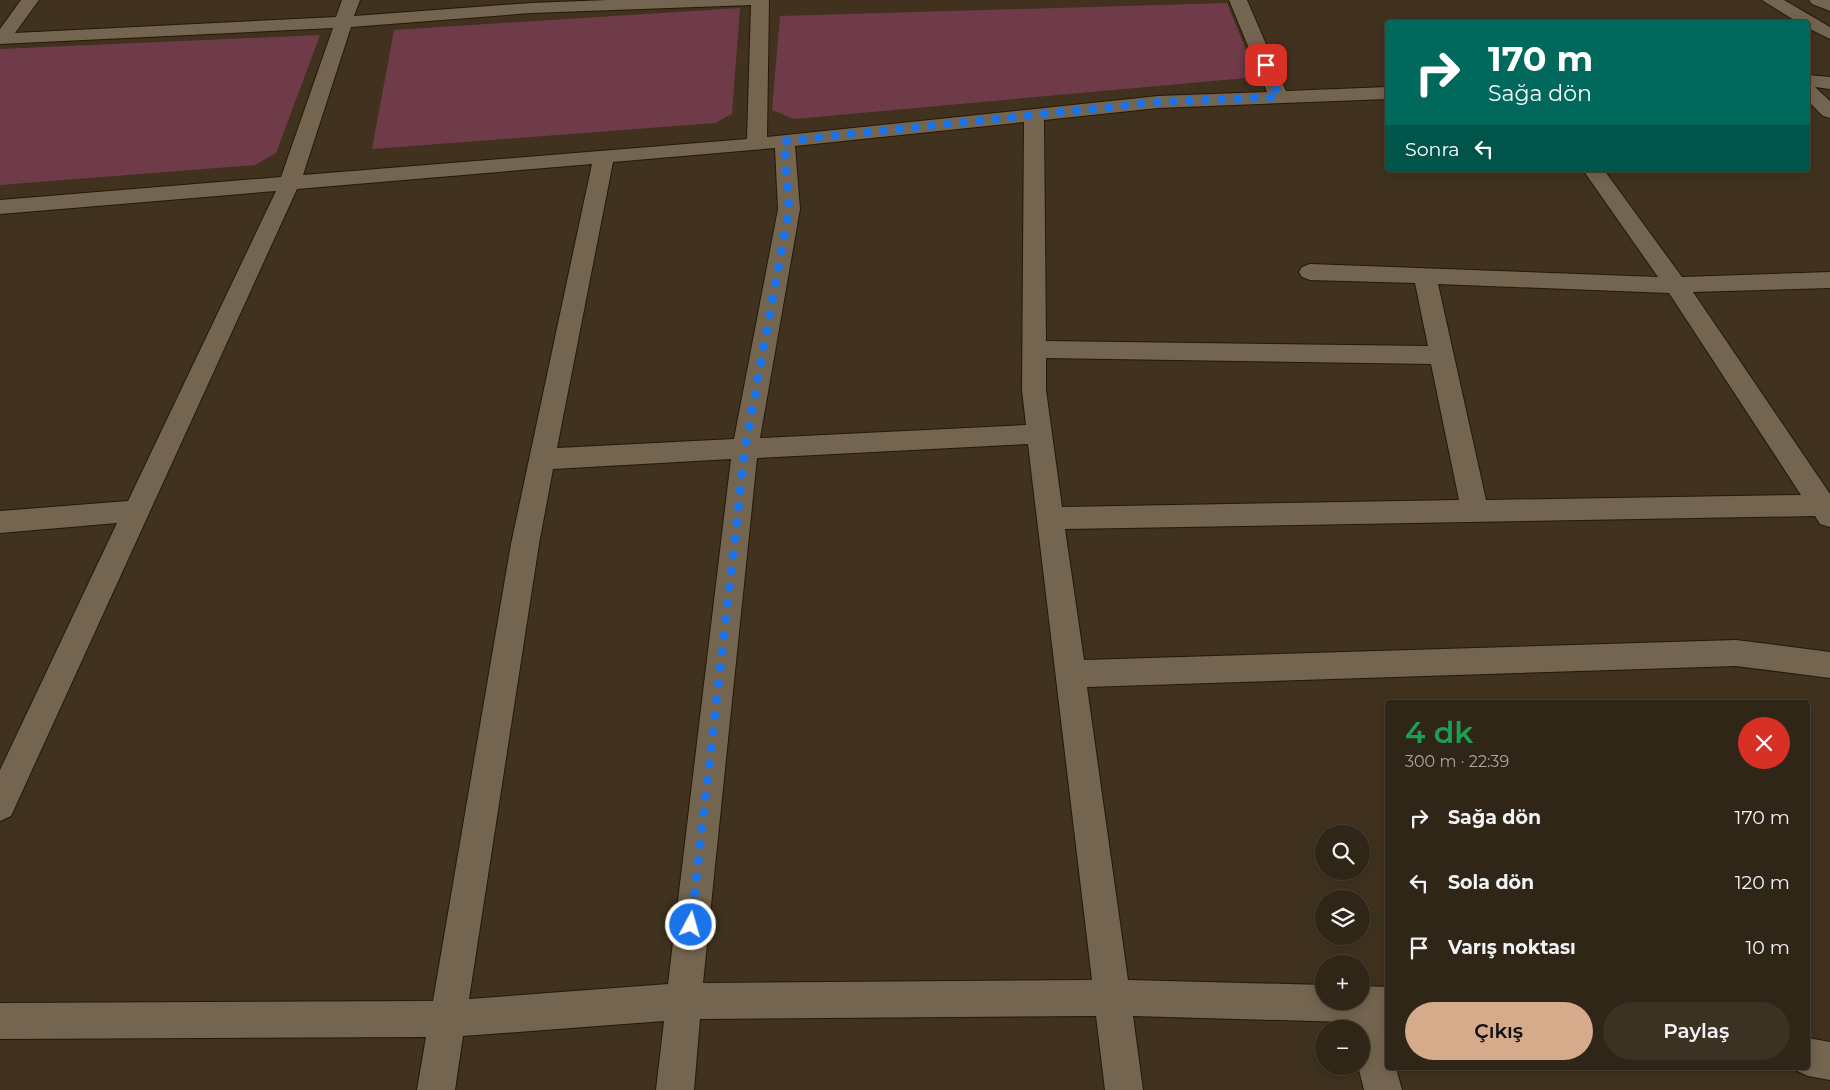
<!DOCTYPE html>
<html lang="tr">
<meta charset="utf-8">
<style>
:root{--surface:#302617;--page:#3c3224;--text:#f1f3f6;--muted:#a8a5a1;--line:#4b4336;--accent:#d6ab8b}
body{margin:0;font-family:Montserrat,sans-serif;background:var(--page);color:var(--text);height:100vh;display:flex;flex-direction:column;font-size:19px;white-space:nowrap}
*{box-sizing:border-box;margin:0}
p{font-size:16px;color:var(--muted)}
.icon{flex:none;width:28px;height:28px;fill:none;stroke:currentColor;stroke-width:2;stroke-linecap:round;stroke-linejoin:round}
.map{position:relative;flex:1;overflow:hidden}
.details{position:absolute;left:1385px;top:700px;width:425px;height:370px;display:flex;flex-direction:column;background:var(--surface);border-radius:5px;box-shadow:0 2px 12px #0003,0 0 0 1px var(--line)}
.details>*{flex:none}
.hud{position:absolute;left:1385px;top:20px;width:425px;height:152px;border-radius:5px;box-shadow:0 2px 12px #0003,0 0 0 1px var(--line);background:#00695c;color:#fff;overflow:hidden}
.buttons{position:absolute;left:1315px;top:825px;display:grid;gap:10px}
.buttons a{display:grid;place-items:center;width:55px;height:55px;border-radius:50%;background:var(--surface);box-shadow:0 2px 12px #0003,0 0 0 1px var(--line);font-size:25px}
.pin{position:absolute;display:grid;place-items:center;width:42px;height:42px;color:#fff;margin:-21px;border-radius:10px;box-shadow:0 2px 8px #0006}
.me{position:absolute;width:55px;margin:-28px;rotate:6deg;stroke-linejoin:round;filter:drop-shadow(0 0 4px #0008)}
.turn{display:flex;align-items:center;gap:18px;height:105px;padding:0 20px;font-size:22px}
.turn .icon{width:65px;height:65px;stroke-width:2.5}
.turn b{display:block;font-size:35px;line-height:42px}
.then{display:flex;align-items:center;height:48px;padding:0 20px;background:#0003;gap:10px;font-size:19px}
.round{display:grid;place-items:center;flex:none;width:52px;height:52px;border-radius:26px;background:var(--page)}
.summary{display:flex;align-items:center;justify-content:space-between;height:85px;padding:0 20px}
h1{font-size:30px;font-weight:600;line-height:38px;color:#1e9e55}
.action{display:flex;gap:10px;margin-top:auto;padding:10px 20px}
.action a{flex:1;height:58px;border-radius:30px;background:var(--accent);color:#111;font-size:20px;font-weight:600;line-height:58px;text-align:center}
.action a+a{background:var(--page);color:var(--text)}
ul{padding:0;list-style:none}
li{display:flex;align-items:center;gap:15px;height:65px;padding:0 20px}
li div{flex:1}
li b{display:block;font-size:19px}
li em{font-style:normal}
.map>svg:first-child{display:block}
.green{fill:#703b48}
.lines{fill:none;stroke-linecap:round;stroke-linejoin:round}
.minor-casing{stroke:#261907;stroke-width:2}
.minor{fill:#746550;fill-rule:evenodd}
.route{stroke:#1a73e8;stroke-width:9;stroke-dasharray:0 16.2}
</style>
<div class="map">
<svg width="1830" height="1090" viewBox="0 0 1830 1090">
<rect width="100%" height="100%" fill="#40321f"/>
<path class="green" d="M1227 3 1257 77 794 119 772 110 780 16Z
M740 8 732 114 715 123 372 149 394 30Z
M320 35 276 153 255 165 0 185V49Z"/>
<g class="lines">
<g class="minor-casing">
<path id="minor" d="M21 0H39L15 33 336 17 342 0H360L354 16 531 3 608 0H769L767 137 1158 96 1267 92 1229 0H1247L1286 91 1388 87V99L1158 108 1044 120 1046 341 1428 346 1415 283 1310 280 1302 277 1299 272 1302 267 1310 264 1658 277 1583 170H1604L1682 277 1830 272V288L1693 292 1830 494V527L1820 524 1815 516 1065 529 1084 660 1736 640 1830 652V678L1736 666 1087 687 1128 980 1324 985V1001H1361V986L1388 987V1023H1384L1388 1036V1068H1396L1402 1090H1364L1358 1066H1361V1029H1349L1347 1022 1133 1016 1143 1090H1105L1096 1016 700 1019 694 1090H656L664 1021 463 1036 455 1090H417L426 1037 0 1039V1003L433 1001 511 544 592 164 297 189 11 816 0 821V770L117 523 0 533V511L128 501 276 191 0 214V200L281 177 333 28 0 44V29ZM751 5 747 139 303 175 351 27 531 13ZM1024 122 1022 390 1026 425 760 438 800 209 795 146ZM775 148 778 209 734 439 557 448 613 162ZM1438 284 1669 293 1801 495 1486 500ZM1046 358 1431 364 1459 500 1062 507 1046 390ZM1028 444 1092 980 703 983 757 458ZM731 459 668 984 469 999 539 544 553 469Z
M1762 0H1784L1830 27V39L1808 28V22H1797Z
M1809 0H1830V11L1812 4Z
M1808 75 1830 77V89L1815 87 1830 101V118L1823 116 1808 101Z
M1808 1038 1830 1042V1080L1808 1076 1795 1070 1794 1068H1808Z"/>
</g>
<use href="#minor" class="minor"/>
</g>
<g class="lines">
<path class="route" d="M691 925 745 449 789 209 784 141 1158 102 1279 97 1266 65"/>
</g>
</svg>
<div class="buttons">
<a><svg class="icon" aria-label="search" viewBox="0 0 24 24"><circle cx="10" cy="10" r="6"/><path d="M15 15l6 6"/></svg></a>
<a><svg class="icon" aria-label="layers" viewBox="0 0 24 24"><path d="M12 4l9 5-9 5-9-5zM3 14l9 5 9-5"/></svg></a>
<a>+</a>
<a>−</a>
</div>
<div class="pin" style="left:1266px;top:65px;background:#d93025"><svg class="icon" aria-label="arrive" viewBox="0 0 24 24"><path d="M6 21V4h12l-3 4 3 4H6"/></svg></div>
<svg class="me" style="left:691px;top:925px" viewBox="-20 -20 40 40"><circle r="17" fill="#1a73e8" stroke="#fff" stroke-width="3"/><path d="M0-11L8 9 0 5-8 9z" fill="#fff"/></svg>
<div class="hud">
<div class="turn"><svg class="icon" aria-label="right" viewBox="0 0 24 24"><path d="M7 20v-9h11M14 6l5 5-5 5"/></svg><div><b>170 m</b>Sağa dön</div></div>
<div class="then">Sonra<svg class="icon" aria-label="left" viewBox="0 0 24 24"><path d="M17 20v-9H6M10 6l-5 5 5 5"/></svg></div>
</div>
<section class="details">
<div class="summary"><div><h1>4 dk</h1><p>300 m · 22:39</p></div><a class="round" style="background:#d93025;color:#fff"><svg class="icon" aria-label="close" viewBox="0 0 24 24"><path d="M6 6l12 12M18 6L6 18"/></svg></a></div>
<ul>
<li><svg class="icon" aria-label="right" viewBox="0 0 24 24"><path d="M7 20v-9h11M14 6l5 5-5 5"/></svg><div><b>Sağa dön</b></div><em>170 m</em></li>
<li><svg class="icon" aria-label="left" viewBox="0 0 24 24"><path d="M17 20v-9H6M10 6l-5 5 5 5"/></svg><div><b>Sola dön</b></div><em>120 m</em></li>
<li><svg class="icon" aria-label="arrive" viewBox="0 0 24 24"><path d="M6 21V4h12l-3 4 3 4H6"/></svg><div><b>Varış noktası</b></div><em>10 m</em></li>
</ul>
<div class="action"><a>Çıkış</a><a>Paylaş</a></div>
</section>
</div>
